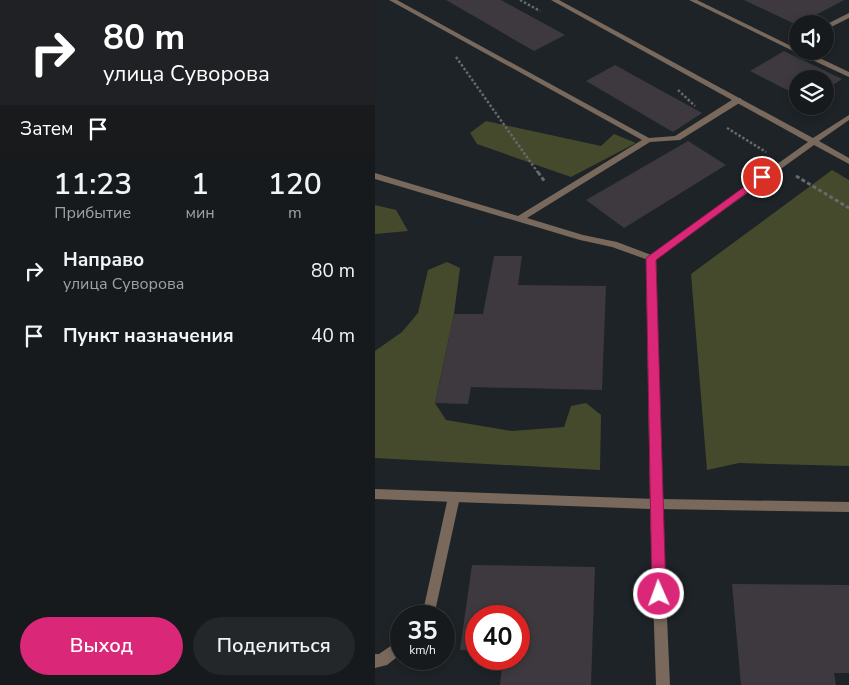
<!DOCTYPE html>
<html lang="ru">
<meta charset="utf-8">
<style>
:root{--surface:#161a1d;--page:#23272a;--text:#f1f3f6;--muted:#9ea1a4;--line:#35383b;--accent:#db2777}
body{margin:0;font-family:"Nunito Sans",sans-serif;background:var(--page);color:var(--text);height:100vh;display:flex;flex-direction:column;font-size:19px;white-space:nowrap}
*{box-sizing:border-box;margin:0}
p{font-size:16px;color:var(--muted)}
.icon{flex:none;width:28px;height:28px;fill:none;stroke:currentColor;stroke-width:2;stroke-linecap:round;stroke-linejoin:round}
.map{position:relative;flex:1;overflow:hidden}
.details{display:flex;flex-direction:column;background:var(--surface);width:375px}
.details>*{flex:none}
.banner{background:#202124;color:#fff;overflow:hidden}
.controls{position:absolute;left:414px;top:15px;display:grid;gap:10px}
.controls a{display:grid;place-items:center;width:45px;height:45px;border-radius:50%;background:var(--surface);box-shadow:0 2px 8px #0003,0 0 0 1px var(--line);font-size:25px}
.speed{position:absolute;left:15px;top:605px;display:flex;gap:10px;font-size:25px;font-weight:700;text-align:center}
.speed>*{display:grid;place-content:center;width:65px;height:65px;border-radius:50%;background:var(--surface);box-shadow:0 2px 8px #0003,0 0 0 1px var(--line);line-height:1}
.speed small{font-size:12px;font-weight:400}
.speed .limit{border:8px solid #d22;background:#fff;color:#111}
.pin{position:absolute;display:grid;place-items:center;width:42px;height:42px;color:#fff;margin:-21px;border:2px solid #fff;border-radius:50%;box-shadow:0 1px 5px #0007}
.me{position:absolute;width:55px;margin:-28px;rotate:358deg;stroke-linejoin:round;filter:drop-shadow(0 0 4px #0008)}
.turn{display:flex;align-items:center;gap:18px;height:105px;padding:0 20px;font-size:22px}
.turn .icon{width:65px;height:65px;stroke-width:2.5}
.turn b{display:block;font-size:35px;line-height:42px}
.then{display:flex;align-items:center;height:48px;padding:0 20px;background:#0003;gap:10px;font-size:19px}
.eta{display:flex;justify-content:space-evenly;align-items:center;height:85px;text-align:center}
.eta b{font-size:30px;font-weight:600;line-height:35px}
.cta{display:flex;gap:10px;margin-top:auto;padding:10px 20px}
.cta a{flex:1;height:58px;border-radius:30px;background:var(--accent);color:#fff;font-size:20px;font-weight:600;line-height:58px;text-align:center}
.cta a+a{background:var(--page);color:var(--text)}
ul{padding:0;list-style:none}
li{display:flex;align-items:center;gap:15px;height:65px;padding:0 20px}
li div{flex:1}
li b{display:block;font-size:19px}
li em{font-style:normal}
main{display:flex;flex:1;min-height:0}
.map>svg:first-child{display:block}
.green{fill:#464a2c}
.building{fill:#3d393f}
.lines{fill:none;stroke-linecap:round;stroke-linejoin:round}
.path-far1{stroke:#656a6d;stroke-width:2.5;stroke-dasharray:2.5 2;stroke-linecap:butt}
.path{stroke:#656a6d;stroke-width:3;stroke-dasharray:4 2.5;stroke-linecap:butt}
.service{fill:#78695c;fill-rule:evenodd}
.minor{fill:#78695c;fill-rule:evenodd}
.tertiary{fill:#78695c;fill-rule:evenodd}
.route{fill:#db2777;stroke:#8e194d}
</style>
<main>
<section class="details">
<div class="banner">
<div class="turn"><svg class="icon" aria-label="right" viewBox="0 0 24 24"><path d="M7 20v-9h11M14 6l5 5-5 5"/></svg><div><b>80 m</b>улица Суворова</div></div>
<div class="then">Затем<svg class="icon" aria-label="arrive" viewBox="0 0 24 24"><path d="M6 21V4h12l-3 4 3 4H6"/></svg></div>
</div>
<div class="eta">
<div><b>11:23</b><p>Прибытие</p></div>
<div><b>1</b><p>мин</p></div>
<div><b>120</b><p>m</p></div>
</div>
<ul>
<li><svg class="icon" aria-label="right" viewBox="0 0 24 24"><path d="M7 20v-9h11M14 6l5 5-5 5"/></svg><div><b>Направо</b><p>улица Суворова</p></div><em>80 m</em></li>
<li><svg class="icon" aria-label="arrive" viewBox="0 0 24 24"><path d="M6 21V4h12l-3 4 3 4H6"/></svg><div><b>Пункт назначения</b></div><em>40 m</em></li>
</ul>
<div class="cta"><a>Выход</a><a>Поделиться</a></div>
</section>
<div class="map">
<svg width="474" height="685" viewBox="0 0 474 685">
<rect width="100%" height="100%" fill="#1e2327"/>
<path class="green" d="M111 121 226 146 239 134 261 143 196 177 102 144 95 133Z
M457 170 474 180V466L364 463 332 470 316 274Z
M0 205 21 210 33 231 0 234Z
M72 262 85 268 79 314 60 403 71 420 137 431 189 427 196 406 211 403 226 415 225 470 0 458V351L27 332 43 313 53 270Z"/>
<path class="building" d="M71 0H126L190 35 159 51Z
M369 0H469L422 25Z
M409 51 467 79 450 90V79H422V95L375 71Z
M240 65 327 113 298 132 211 81Z
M313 141 351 165 249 228 211 200Z
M119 256H147L143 285 231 286 227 390 96 387 93 404 60 403 79 314H108Z
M97 565 220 567 216 685H125L128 659H144V616H101V650H85Z
M357 584 474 585V673H459L461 685H366Z"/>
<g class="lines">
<path class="path-far1" d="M145 0 165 11
M81 57 164 174
M303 90 320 106
M352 128 391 152"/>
<path class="path" d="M163 172 170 182
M421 176 474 208"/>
<path class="service" d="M14 0H22L274 138 300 136 360 98H366V102L305 140 275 142 152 218 208 235 242 242 279 256 281 258 279 260 276 261 237 247 205 240 0 179V173L143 216 267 140Z
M314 0H322L422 49V51H430L474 72V77L420 52Z
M474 13V18L450 30V25Z
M79 492 83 493 85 497 59 616H47L73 497 75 493Z
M26 639V654L12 665 0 668V654H4Z"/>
<path class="minor" d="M176 0H184L438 138 474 115V120L444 141 474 158V164L439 145 281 259 287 499 474 502V512L281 509 277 508 275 504 271 258 433 142Z"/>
<path class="tertiary" d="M0 489 281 499 285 500 287 504 295 685H281L275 509 0 499Z"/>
</g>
<path class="route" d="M387 174 391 177 390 179 281 260 291 594 289 599 284 601 279 599 277 594 271 258Z"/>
</svg>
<div class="controls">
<a><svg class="icon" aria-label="sound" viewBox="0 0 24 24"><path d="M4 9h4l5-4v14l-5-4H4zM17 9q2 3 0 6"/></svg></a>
<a><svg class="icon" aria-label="layers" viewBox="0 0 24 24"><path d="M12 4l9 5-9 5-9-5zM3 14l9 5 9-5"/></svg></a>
</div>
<div class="speed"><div>35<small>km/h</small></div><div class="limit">40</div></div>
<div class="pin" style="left:387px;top:177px;background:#d93025"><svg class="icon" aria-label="arrive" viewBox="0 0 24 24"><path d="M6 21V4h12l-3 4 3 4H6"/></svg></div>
<svg class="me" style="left:284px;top:594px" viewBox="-20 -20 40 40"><circle r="17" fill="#db2777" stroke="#fff" stroke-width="3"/><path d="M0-11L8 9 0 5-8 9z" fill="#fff"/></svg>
</div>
</main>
